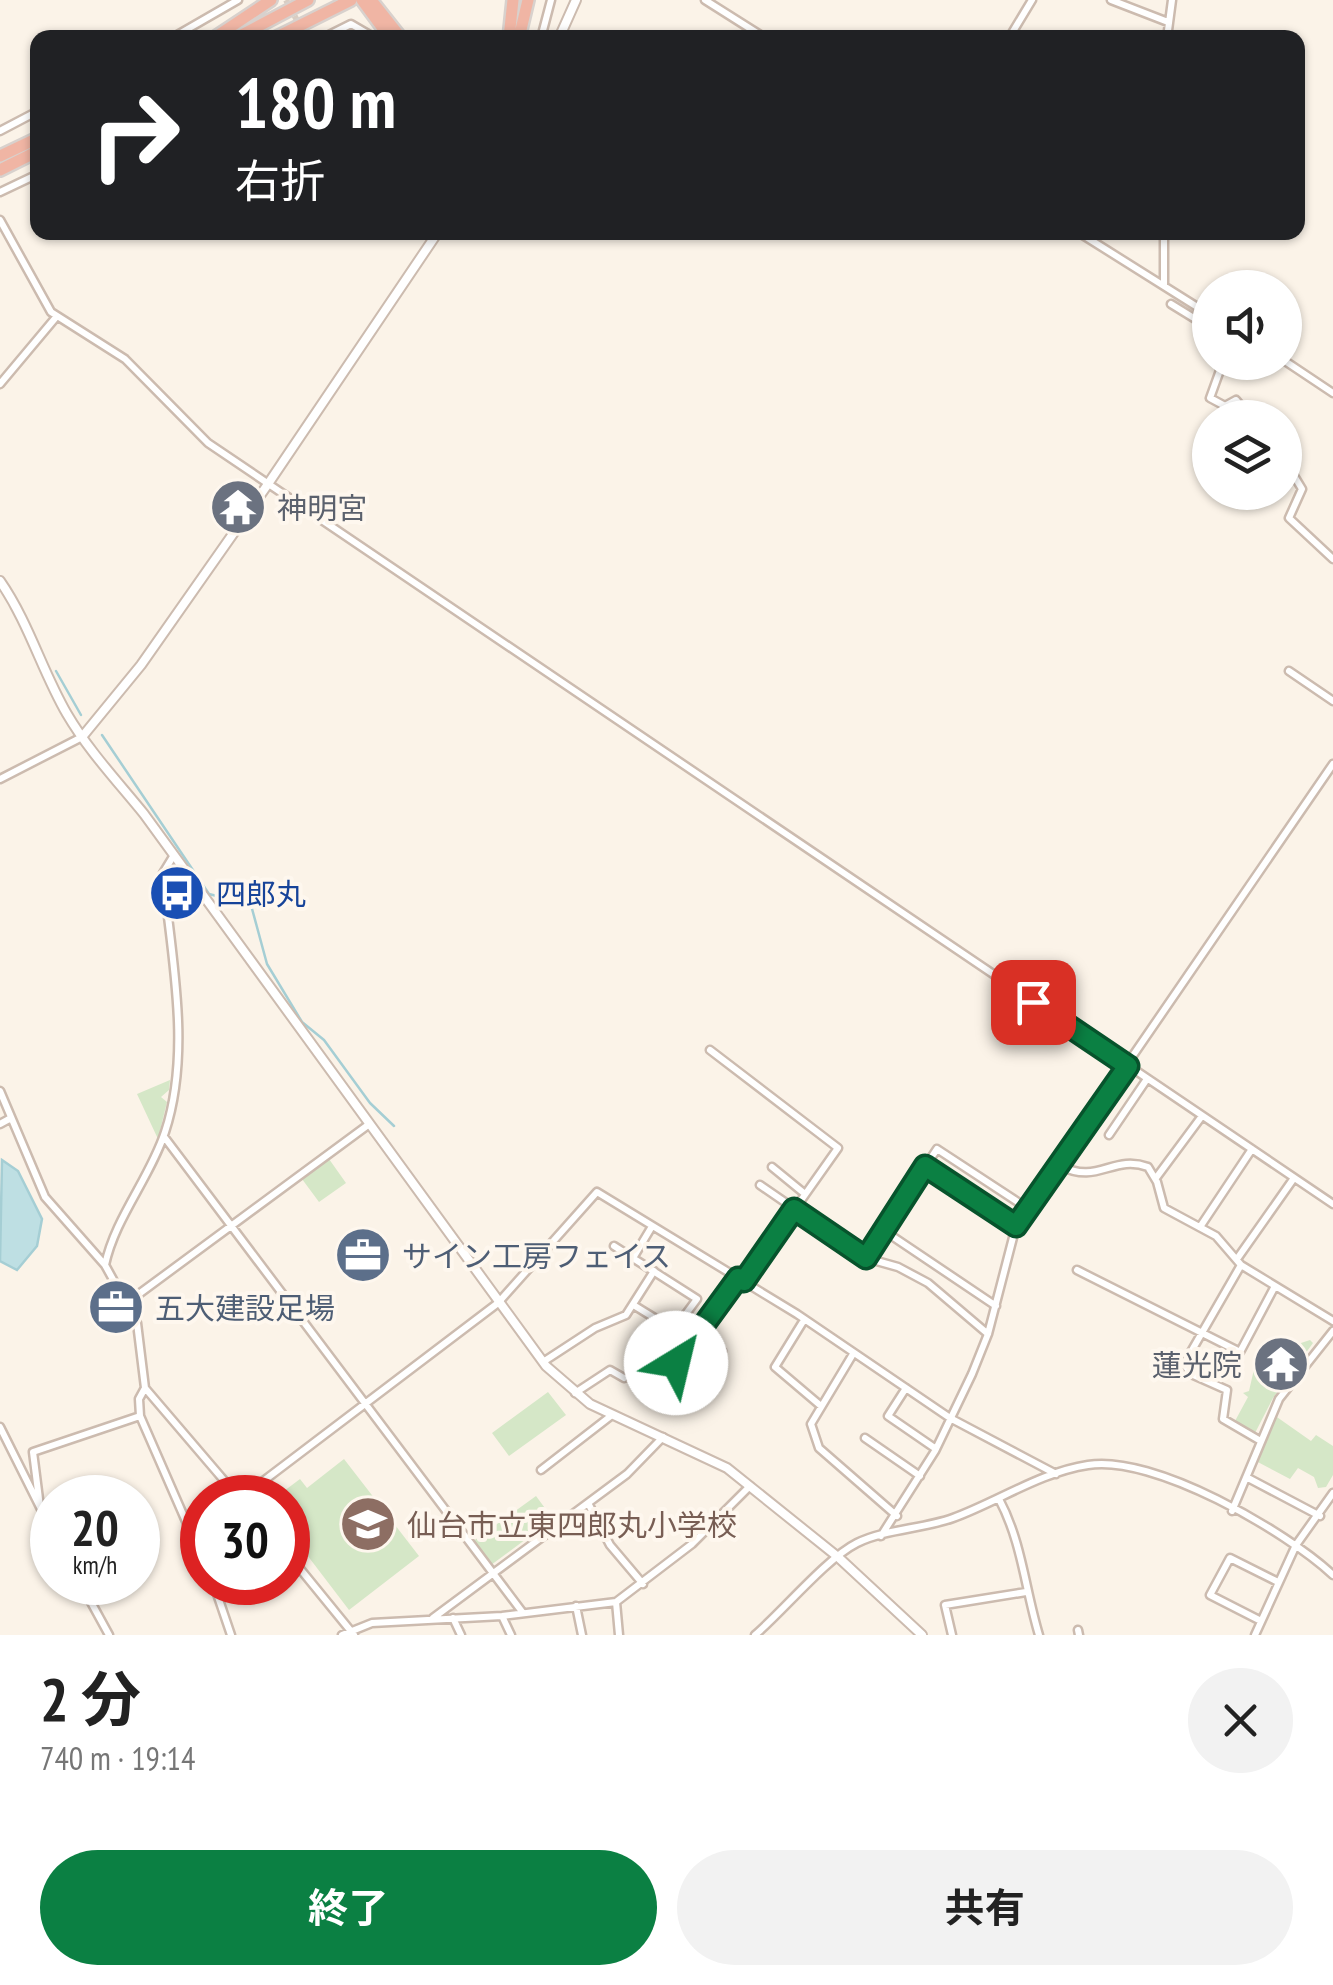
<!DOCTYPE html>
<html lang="ja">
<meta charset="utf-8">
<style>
:root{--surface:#fff;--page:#f2f2f2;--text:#222;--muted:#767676;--accent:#0b8043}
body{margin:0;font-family:"PT Sans Narrow","Noto Sans JP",sans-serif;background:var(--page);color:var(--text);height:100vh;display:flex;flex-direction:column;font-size:38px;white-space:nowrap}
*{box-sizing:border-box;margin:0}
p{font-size:32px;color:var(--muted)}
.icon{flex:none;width:55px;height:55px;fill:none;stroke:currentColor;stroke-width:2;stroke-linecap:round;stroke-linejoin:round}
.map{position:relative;height:1635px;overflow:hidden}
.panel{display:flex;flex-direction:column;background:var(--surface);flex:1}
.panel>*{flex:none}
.top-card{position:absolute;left:30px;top:30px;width:1275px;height:210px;border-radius:20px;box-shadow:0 2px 8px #0004;background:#202124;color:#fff;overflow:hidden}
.tools{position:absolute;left:1192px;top:270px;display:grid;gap:20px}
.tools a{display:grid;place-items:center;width:110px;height:110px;border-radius:50%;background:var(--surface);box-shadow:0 2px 8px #0004;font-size:50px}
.speed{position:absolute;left:30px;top:1475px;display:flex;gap:20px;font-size:50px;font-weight:700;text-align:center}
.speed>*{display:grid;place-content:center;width:130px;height:130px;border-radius:50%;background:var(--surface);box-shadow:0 2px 8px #0004;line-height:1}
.speed small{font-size:25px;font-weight:400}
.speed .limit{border:15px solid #d22;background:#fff;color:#111}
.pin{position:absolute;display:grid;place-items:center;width:85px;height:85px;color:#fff;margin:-42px;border-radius:20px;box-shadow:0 5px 15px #0006}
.me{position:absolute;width:110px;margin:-55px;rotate:36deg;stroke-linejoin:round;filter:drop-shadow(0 0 8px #0008)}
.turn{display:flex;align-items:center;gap:35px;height:210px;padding:0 40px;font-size:45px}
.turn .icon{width:130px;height:130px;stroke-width:2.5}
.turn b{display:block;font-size:70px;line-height:85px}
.round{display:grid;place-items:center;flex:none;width:105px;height:105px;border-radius:52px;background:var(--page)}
.head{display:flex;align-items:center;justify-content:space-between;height:170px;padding:0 40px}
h1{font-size:60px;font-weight:700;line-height:75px}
.primary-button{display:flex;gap:20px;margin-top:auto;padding:20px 40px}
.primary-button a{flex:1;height:115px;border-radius:60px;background:var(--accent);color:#fff;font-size:40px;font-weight:700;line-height:115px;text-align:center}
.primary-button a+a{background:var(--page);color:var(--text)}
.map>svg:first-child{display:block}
.green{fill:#d5e7c7}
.water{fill:#bedfe3;stroke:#a5ced4;stroke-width:2.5}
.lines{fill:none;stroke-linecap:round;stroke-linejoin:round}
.stream{stroke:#a5ced4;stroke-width:2.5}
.minor-tunnel{stroke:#d9cdc2;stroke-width:6;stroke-dasharray:6 3;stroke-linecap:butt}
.minor-casing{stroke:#ccbbaf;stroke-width:11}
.tertiary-casing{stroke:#ccbbaf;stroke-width:12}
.motorway-casing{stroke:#d8d1cd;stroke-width:16}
.minor{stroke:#fff;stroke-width:6}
.tertiary{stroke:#fff;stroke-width:8}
.motorway{stroke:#f0b5a4;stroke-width:11}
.route-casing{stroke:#07532c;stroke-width:25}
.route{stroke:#0b8043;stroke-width:18}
.labels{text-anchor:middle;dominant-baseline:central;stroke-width:8;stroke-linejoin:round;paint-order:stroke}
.worship-label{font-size:30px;fill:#5b616d;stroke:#fef7ee;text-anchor:start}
.transit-label{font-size:30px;fill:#164399;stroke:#fef7ee;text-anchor:start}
.service-label{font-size:30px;fill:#4e5e75;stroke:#fef7ee;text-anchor:start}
.education-label{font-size:30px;fill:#785e54;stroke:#fef7ee;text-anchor:start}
</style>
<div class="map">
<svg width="1333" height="1635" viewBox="0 0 1333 1635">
<rect width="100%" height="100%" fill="#fbf3e8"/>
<path class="green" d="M170 1080 169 1090 161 1097 167 1102 158 1139 137 1094Z
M329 1159 346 1183 319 1202 302 1179Z
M1310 1340 1313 1343 1273 1398 1255 1433 1235 1421 1248 1397 1243 1393 1249 1391 1255 1365 1279 1378 1294 1352 1289 1347Z
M548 1392 566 1415 509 1456 492 1433Z
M1274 1415 1311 1441 1316 1435 1333 1446V1475L1326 1487 1318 1488 1314 1477 1298 1468 1290 1479 1254 1460Z
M344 1459 419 1556 349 1610 288 1530V1498L276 1497 300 1479 307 1488Z
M536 1496 553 1519 491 1565 472 1542Z"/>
<path class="water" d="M2 1160 18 1171 42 1219 37 1246 17 1270 0 1261Z"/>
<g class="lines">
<path class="stream" d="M56 671 81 715
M102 735 209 894 251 905 267 964 302 1022 324 1040 370 1103 394 1126"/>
<path class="minor-tunnel" d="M286 0 299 24"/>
<g class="minor-casing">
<path id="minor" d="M705 0 765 38
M1111 0 1168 22
M304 34 307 38
M172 38 238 0
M323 38 351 24 375 38
M541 38 551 0
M1009 38 1032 0
M1167 38 1172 0
M0 131 38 111
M0 192 38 174
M0 220 51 312 125 359 208 443 1333 1204
M1078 232 1210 315
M1164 232V285
M1171 304 1210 328
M1285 361 1333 393
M1223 362 1210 398 1225 406 1236 400 1251 418
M0 384 57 316
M1285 461 1302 489 1289 518 1333 559
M1289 671 1333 701
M0 779 82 737
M174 855 163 873C171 956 192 1050 165 1132 150 1178 115 1218 105 1265L137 1323 145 1388 239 1498
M710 1050 838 1148 744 1281
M0 1091 45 1197 105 1265
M0 1124 11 1118
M1109 1135 1147 1079
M165 1138 523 1613
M1061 1166C1098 1185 1113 1154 1148 1167L1157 1182 1164 1208 1216 1236 1241 1265 1333 1321
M772 1167 805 1194
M925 1167 1016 1226
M1156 1178 1202 1116
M760 1185 866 1258 898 1267 928 1283 988 1334
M1200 1227 1252 1149
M883 1230 937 1149 1030 1210
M614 1246 697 1299 674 1330 635 1306
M633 1258 651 1228
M866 1258 883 1230 996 1306
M1237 1259 1294 1178
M1241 1265 1184 1364 1191 1374 1227 1390 1223 1419 1259 1440
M1077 1270 1240 1352 1275 1286
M128 1302 368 1125
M804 1320 775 1367 821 1406
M699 1331 722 1351 699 1384
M853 1354 811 1424 819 1448 897 1516
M543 1362 595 1328 626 1315 654 1271
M676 1363 738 1278
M145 1388 139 1399 140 1416 202 1558
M906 1388 888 1416 936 1449
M575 1393 610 1370 624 1378
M0 1427 52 1531
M865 1438 920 1476
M541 1470 612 1415
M1248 1478 1320 1516
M241 1498 498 1303 597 1192 797 1314 950 1418 1056 1474
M999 1499C1022 1542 1025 1589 1039 1635
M588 1503 610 1545 643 1584
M40 1507 33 1452 140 1416
M1232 1511 1279 1399 1333 1331
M192 1533 202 1526
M881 1536 935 1451 972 1374 988 1334 1016 1226 1333 764
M288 1554 354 1635
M80 1582 109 1635
M213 1582 231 1635
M616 1602 619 1635
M576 1606 582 1635
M502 1616 511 1635
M433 1618 627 1474 663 1437
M453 1618 461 1635
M1261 1621 1210 1595 1230 1558 1278 1582
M1078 1630 1079 1635
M342 1635 372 1623 502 1616 616 1602 692 1544 750 1486
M755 1635C783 1611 827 1558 857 1543 885 1529 923 1529 953 1518 997 1502 1041 1472 1088 1465 1153 1454 1286 1531 1333 1575
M952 1635 945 1605 1026 1592
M1255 1635 1296 1545 1333 1493"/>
</g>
<g class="tertiary-casing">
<path id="tertiary" d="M559 38 576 0
M0 581C29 623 42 671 67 714 88 750 118 782 144 814L546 1366 590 1404 727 1468 838 1557 922 1635
M82 737 141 665 268 484 438 232"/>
</g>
<g class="motorway-casing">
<path id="motorway" d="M362 0 390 38
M371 0 401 38
M214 38 271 0
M236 38 308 0
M275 38 351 0
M509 38 513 0
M519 38 528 0
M0 156 38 138
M0 170 38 151"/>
</g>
<use href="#minor" class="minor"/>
<use href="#tertiary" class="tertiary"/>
<use href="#motorway" class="motorway"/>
</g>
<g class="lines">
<g class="route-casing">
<path id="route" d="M676 1363 738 1278 744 1281 794 1209 866 1258 925 1166 1016 1226 1128 1066 1033 1002"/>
</g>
<use href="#route" class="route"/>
</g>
<defs>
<g id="temple-disc" transform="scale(2.875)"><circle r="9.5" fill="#6b7280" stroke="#fef7ee"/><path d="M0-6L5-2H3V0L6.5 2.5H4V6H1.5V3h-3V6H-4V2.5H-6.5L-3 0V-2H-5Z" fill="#fff"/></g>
<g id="bus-disc" transform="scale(2.875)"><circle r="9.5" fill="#1a4fb4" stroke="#fef7ee"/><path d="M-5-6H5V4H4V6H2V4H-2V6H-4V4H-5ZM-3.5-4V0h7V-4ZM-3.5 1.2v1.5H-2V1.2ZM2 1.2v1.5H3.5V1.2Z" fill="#fff"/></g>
<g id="office-disc" transform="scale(2.875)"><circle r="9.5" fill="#5c6f8a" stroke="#fef7ee"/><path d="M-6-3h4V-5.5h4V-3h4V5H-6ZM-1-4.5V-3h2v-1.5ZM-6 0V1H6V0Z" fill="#fff"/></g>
<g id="school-disc" transform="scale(2.875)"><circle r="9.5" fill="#8d6e63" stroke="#fef7ee"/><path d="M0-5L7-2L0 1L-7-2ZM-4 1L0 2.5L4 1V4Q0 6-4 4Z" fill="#fff"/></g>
</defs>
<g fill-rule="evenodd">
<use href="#temple-disc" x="238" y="507"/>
<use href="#bus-disc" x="177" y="893"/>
<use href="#office-disc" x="363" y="1255"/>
<use href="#office-disc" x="116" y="1307"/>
<use href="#temple-disc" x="1281" y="1364"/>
<use href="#school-disc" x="368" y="1524"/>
</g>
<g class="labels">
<g class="worship-label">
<text x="277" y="507">神明宮</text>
<text x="1242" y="1364" text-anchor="end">蓮光院</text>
</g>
<g class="transit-label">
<text x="216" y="893">四郎丸</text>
</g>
<g class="service-label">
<text x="402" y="1255">サイン工房フェイス</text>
<text x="155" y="1307">五大建設足場</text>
</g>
<g class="education-label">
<text x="407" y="1524">仙台市立東四郎丸小学校</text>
</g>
</g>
</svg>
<div class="tools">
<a><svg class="icon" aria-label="sound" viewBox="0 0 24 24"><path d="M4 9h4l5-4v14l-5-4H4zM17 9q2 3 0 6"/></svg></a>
<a><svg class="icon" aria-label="layers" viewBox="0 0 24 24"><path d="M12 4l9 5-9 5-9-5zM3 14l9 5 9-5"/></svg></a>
</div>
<div class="speed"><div>20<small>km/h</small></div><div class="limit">30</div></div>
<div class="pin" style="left:1033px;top:1002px;background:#d93025"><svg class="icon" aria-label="arrive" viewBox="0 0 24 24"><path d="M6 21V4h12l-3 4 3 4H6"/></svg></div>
<svg class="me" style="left:676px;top:1363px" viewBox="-20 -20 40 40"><circle r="19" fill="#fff"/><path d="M0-13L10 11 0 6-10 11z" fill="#0b8043"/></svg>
<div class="top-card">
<div class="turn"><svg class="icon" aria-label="right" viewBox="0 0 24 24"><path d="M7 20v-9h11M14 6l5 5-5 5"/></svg><div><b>180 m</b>右折</div></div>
</div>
</div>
<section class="panel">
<div class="head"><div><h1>2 分</h1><p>740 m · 19:14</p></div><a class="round"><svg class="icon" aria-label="close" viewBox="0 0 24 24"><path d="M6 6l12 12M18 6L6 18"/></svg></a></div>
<div class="primary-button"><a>終了</a><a>共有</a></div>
</section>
